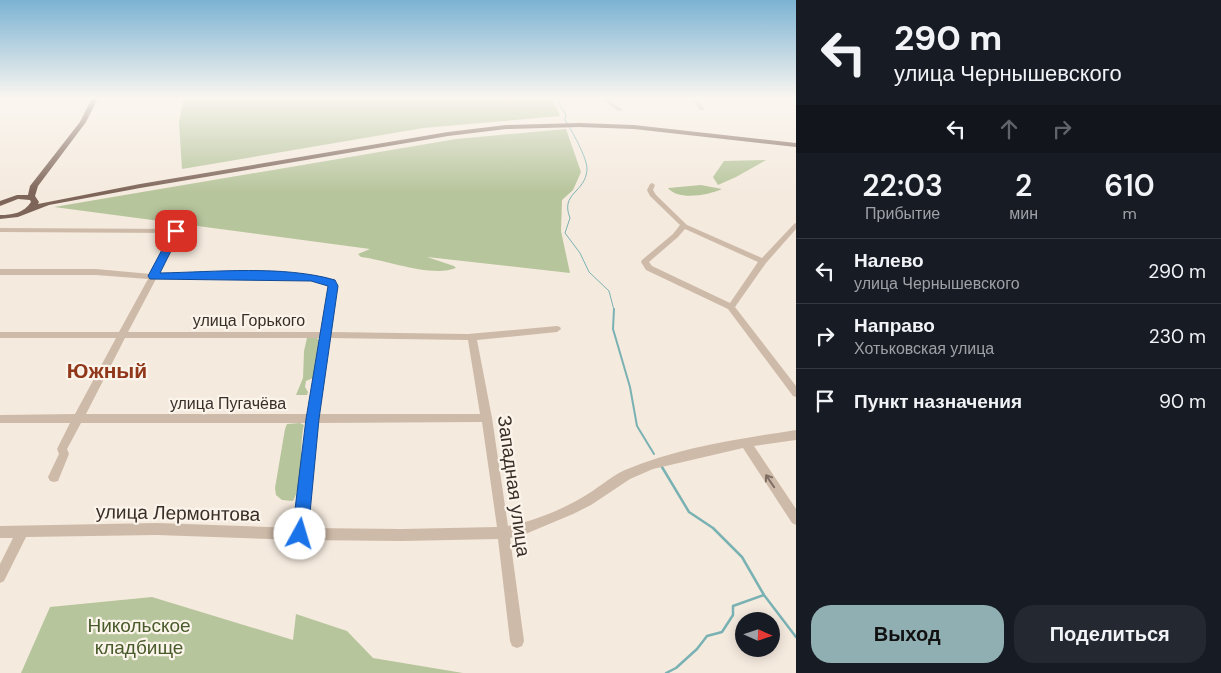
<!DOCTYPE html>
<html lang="ru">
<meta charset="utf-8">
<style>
:root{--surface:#171b24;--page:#242831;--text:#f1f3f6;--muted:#9ea1a6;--line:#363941;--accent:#90afb2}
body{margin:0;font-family:"DM Sans",sans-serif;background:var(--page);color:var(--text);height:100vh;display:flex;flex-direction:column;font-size:19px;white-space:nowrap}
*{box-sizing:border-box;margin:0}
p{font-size:16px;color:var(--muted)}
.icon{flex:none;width:28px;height:28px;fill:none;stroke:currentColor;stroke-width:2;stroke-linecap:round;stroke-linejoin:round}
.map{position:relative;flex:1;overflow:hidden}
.details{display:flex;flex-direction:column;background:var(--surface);width:425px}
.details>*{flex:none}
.top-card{background:#171b24;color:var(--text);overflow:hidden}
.needle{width:32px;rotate:93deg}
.buttons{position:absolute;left:735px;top:612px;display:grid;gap:10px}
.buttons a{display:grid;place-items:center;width:45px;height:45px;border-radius:50%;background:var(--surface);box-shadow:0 2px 12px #0003;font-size:25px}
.pin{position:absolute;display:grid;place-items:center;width:42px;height:42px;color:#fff;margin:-21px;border-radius:10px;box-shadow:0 2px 8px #0006}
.me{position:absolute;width:55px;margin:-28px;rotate:6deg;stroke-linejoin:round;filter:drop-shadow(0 0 4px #0008)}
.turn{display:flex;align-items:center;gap:18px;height:105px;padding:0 15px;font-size:22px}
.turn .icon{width:65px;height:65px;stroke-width:2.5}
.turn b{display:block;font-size:35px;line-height:42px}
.lanes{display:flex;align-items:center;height:48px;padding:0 15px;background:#0003;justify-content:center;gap:25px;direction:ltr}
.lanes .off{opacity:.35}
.eta{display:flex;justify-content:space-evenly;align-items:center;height:85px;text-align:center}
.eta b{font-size:30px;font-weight:600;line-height:35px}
.primary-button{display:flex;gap:10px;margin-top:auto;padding:10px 15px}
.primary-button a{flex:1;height:58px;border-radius:20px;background:var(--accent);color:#111;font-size:20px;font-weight:600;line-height:58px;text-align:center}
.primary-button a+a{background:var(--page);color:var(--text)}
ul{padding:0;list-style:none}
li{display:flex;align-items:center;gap:15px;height:65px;padding:0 15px;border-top:1px solid var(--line)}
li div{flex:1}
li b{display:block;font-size:19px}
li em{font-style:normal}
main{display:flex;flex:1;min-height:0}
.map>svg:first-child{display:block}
.green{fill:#b7c59c}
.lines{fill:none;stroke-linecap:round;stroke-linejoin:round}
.stream-far2{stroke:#7ab2b4;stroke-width:1}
.stream-far1{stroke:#7ab2b4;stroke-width:2}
.stream{stroke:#7ab2b4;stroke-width:2.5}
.minor{fill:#cebaa8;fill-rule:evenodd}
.major{fill:#7e6559;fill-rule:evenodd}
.oneway{stroke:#7d6d62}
.route{fill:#1a73e8;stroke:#114b97}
.labels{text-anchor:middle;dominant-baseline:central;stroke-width:4.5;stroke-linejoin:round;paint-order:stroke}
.street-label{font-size:16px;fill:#3a2e29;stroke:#fbf4eb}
.near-street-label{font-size:19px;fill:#3a2e29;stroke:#fbf4eb}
.near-park-label{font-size:19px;fill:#495b2a;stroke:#fbf4eb}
.district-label{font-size:21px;font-weight:bold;fill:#91371a;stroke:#fbf4eb}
</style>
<main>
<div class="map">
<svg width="796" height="673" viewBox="0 0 796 673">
<rect width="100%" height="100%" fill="#f5eade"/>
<path class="green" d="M184 98H552L560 116 423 128 182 169 179 122Z
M566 129 581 172 573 190 562 200 561 231 570 273 427 257 454 266 456 268C432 278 387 260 361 257L358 254 370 249 54 207 456 139Z
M766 160 736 177 718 185 713 177 724 161Z
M701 185 722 189C709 195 678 201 668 188Z
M307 338H317L319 340 313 378 306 381 305 387 308 392 307 395H296L303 378 304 351Z
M300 423 304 425C298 449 306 478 293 501L282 500 276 495 275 488 285 429 287 424Z
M152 597 293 640 296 614 347 631 373 658 463 673H21L50 607Z"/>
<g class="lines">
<path class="stream-far2" d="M556 98 566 115 565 120C571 129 588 159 587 170 585 193 560 193 570 218L565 233 580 253 589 272 609 291 614 310"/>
<path class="stream-far1" d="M614 309 613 329 630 387 637 426 654 454"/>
<path class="stream" d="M662 467 689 512 713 528 742 557 764 595 796 637
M666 673 676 668 697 649 707 636 722 632 733 615V606L764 595"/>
<path class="minor" d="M600 98H606L623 110 618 111Z
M691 98H696L704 109V110H700Z
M652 183 655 185 653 190 656 195 687 225 762 258 794 224 796 223V229L766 263 735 307 796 386V397L793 396 728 309 646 270 641 262 642 260 673 234 680 225 650 196 647 190 650 184ZM685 229 758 262 730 303 652 266 649 262 678 237Z
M0 228 179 229 181 231 158 274C216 277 277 264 334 280L337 286 330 332 468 334 557 326 560 327 561 329 557 332 477 340 492 418 508 526C534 521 561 510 583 497 597 489 610 477 625 470 679 447 739 439 796 430V440L754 446 796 509V525L792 523 743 448 653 469 630 479 591 505 573 514 523 535 510 538 524 641 522 646 517 648 512 646 510 641 498 539 402 541 300 540 157 535 26 537 4 581 0 583V564L13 538H0V526L157 523 295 528 307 423H81L67 449 69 454 58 481 54 482 50 481 48 477 59 454 57 449 70 423H0V415L75 414 116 338H0V332H119L148 279 96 275H0V269H96L151 274 172 233 0 232ZM262 278 311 280 328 284 329 286 321 332H128L156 279ZM125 338H320L308 414H86ZM329 338 468 340 480 414H318ZM482 422 497 527 402 529 307 528 317 423Z"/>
<path class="major" d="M92 98H98L86 122 38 186 35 196 39 202 38 204 140 184 448 132 506 125 579 123 634 125 796 143V147L634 129 579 127 506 129 448 136 140 188 49 205 18 217 0 219V215C12 215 24 213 31 202L30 200 18 199 0 206V201L17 195H28L30 186 80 122Z"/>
</g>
<defs><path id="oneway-shaft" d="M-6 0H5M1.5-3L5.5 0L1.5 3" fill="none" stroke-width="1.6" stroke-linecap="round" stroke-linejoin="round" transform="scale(1.25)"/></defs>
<use class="oneway" href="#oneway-shaft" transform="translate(770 481) rotate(-124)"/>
<linearGradient id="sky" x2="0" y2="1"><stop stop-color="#7cb3d3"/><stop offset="0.51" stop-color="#faf6f0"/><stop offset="1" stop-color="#faf6f0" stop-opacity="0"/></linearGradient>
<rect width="796" height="192" fill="url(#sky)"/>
<path class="route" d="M176 228 181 231 160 273C215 272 283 265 335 280L338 286 319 419 308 534 305 539 300 542 294 539 292 534 306 419 328 286 311 281 150 279 148 276 172 231Z"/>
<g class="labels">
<g class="street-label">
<text x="249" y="320">улица Горького</text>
<text x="228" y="403">улица Пугачёва</text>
</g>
<g class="near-street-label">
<text transform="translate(514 486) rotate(82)">Западная улица</text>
<text transform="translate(178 513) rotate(1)">улица Лермонтова</text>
</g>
<g class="near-park-label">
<text x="139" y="625">Никольское<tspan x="139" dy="22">кладбище</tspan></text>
</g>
<g class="district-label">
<text x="107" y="371">Южный</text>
</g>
</g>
</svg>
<div class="buttons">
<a><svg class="needle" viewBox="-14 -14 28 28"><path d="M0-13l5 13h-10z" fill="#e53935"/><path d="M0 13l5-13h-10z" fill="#9ea1a6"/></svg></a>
</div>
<div class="pin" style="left:176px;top:231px;background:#d93025"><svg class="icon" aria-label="arrive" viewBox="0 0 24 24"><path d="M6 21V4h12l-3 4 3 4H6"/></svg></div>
<svg class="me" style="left:300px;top:534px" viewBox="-20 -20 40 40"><circle r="19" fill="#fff"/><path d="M0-13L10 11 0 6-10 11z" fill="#1a73e8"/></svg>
</div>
<section class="details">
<div class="top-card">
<div class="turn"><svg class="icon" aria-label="left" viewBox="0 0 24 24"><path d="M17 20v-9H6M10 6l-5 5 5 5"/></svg><div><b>290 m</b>улица Чернышевского</div></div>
<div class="lanes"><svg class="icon" aria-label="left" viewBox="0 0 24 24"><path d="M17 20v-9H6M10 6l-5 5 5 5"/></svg><svg class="icon off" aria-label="ahead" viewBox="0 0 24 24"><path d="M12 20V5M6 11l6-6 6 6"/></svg><svg class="icon off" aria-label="right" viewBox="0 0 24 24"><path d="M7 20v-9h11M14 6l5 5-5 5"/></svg></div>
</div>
<div class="eta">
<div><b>22:03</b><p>Прибытие</p></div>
<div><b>2</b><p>мин</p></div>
<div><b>610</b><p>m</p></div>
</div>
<ul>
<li><svg class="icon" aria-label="left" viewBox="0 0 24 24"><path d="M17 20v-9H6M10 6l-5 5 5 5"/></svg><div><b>Налево</b><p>улица Чернышевского</p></div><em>290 m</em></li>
<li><svg class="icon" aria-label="right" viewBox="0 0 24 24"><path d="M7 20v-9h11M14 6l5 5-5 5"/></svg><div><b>Направо</b><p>Хотьковская улица</p></div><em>230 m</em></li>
<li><svg class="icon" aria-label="arrive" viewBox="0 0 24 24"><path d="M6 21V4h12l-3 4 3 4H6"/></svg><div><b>Пункт назначения</b></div><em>90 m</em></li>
</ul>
<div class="primary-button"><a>Выход</a><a>Поделиться</a></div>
</section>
</main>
